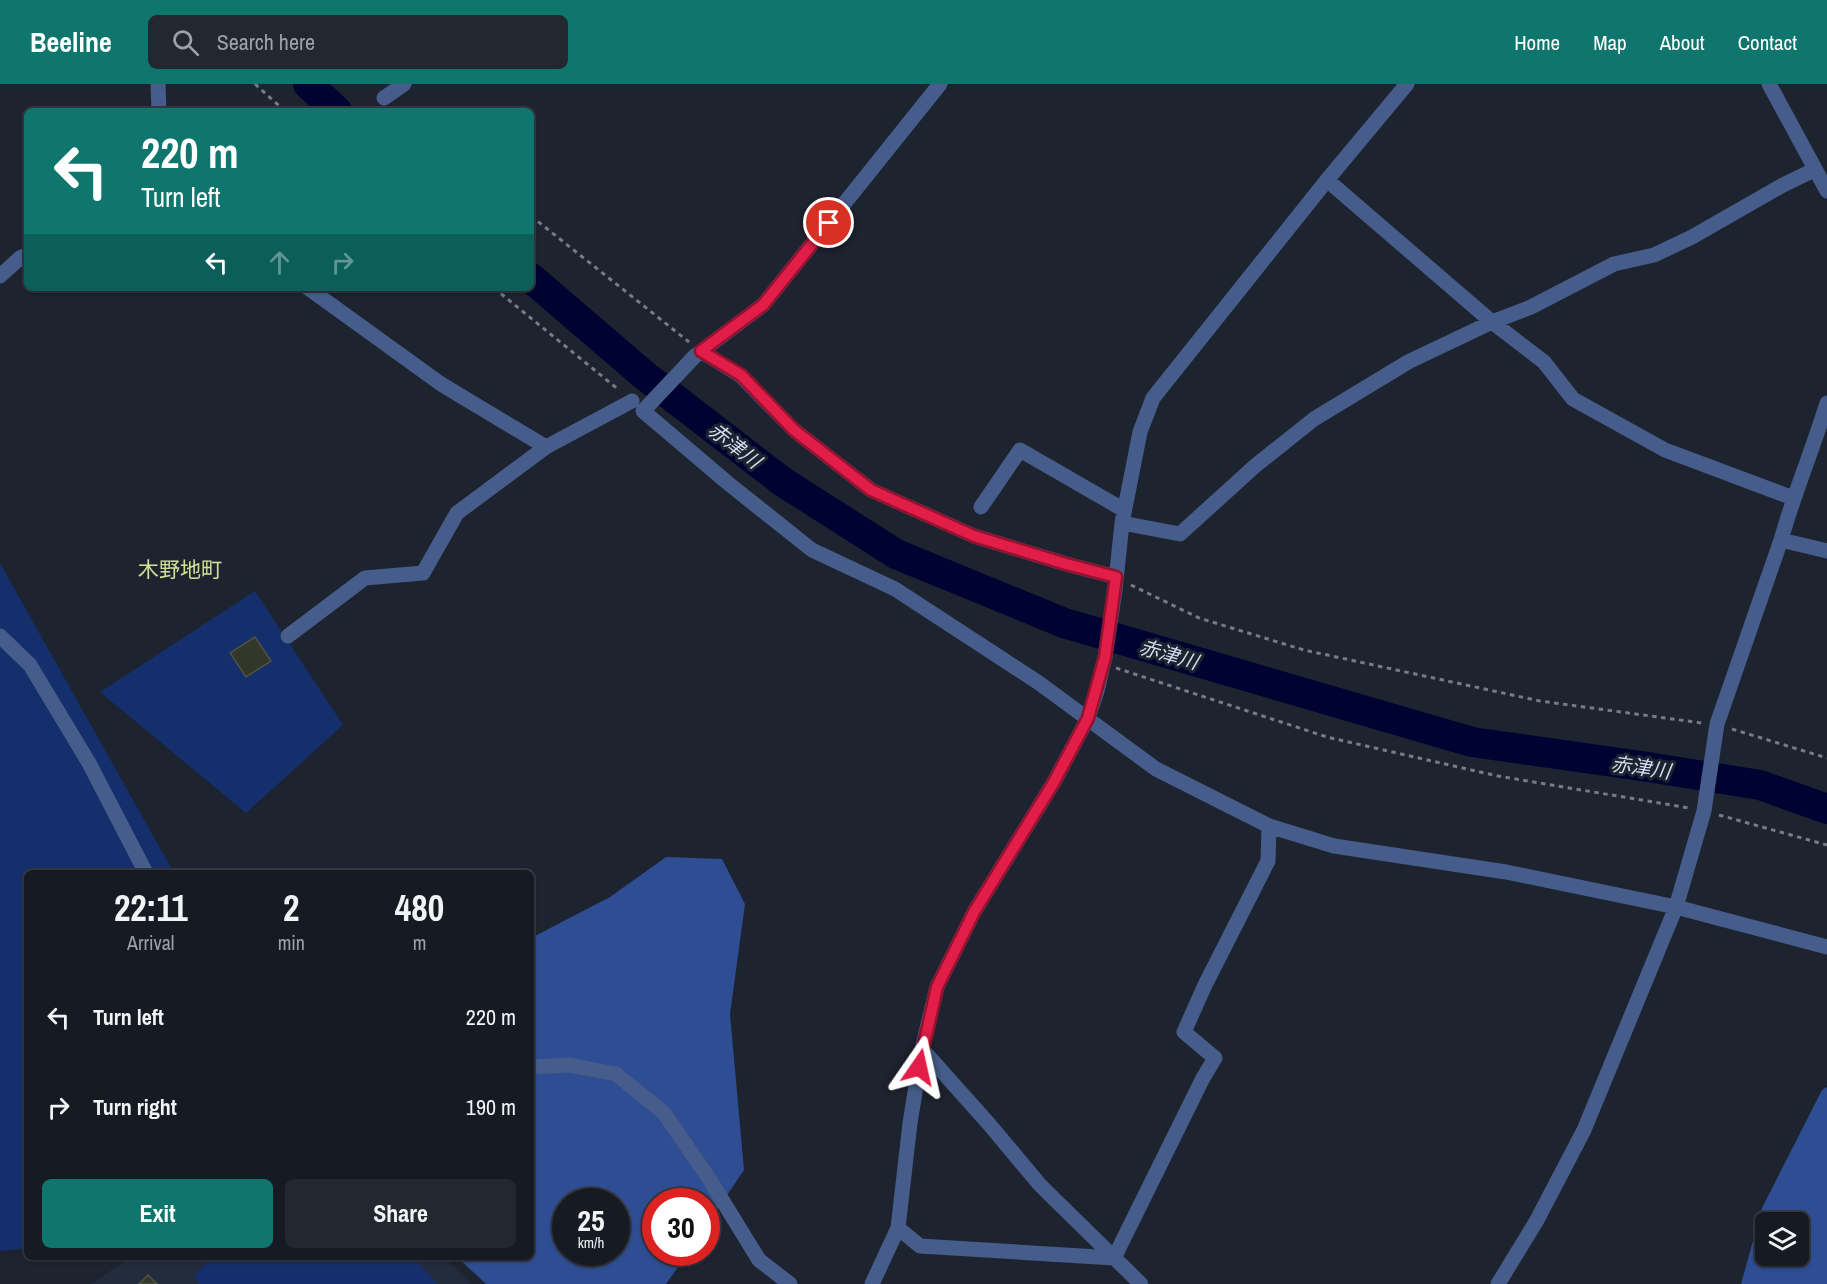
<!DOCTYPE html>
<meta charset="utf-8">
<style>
:root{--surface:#161a23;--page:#232730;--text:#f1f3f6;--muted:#9ea1a6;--line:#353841;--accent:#0f766e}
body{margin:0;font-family:"Archivo Narrow","Noto Sans JP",sans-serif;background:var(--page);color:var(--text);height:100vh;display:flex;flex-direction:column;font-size:22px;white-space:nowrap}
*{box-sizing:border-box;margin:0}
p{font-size:20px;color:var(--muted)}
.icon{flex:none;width:33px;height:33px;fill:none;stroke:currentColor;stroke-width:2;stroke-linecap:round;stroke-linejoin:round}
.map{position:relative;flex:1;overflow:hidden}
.sheet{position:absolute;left:24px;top:786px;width:510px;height:390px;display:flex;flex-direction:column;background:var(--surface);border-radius:9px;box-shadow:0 2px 4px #0004,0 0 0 2px var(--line)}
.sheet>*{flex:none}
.hud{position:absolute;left:24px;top:24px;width:510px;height:183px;border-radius:9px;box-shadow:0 2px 4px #0004,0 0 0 2px var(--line);background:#0f766e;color:#fff;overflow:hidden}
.tools{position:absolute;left:1755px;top:1128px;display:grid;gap:12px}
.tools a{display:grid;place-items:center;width:54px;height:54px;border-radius:9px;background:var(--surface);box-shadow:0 2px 4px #0004,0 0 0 2px var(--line);font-size:30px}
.speed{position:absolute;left:552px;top:1104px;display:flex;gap:12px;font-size:30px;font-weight:700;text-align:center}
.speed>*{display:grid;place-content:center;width:78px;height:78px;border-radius:50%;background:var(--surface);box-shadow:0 2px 4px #0004,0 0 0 2px var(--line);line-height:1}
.speed small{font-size:15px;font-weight:400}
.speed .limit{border:9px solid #d22;background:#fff;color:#111}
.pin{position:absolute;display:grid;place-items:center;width:51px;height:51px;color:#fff;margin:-26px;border:3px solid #fff;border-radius:50%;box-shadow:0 2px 6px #0007}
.me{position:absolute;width:66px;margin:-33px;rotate:11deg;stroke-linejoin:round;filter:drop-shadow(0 0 4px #0008)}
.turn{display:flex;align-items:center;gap:21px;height:126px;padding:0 18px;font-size:27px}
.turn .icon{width:78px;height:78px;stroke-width:2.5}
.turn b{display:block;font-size:42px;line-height:51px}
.lanes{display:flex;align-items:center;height:57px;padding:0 18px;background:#0003;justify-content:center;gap:30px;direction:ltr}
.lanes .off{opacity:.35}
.eta{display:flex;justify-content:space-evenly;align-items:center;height:102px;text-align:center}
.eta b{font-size:36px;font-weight:800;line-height:42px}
.action{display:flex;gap:12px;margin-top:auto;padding:12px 18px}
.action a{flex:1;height:69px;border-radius:9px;background:var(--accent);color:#fff;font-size:24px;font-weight:800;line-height:69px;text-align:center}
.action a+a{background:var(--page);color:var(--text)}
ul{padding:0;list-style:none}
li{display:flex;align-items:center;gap:18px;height:90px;padding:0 18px}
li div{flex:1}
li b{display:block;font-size:22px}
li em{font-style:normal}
header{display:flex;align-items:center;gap:36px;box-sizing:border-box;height:84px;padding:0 30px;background:var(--accent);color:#fff}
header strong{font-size:28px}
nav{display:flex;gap:33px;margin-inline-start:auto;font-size:21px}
.search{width:420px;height:54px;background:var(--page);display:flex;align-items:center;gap:15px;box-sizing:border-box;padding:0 21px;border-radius:9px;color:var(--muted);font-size:22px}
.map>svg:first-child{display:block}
.built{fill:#232c3d}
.green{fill:#142f6c}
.forest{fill:#2e4d92;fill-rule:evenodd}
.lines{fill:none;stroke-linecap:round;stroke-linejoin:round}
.river{stroke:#000232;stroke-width:30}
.building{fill:#333729;stroke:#4e5344;stroke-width:1.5}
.path{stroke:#767b85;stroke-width:3;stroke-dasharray:4.5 4.5;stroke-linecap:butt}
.minor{stroke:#465d8b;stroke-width:15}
.route-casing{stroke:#92132f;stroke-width:15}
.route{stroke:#e11d48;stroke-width:10}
.labels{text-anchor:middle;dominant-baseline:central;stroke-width:6;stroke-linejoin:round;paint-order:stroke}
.water-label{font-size:20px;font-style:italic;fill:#d3ddf1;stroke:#1d232f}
.quarter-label{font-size:21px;fill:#cee297;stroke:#1d232f}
</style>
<header>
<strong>Beeline</strong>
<div class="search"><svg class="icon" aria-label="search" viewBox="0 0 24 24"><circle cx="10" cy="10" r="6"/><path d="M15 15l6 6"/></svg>Search here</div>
<nav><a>Home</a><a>Map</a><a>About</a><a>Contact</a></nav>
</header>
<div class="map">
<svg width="1827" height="1200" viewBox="0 0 1827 1200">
<rect width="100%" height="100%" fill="#1d232f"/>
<path class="built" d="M131 1173H444L471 1200H91Z"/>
<path class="green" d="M0 479 174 789H27V1164L0 1167Z
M255 507 343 641 246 729 100 608Z
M212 1173H409L415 1176 438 1200H199L194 1192Z"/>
<path class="forest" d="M666 773 722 775 745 820 730 930 744 1086 707 1141 706 1118H656V1168L688 1169 666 1200H486L457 1173H531V854L610 813ZM566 1118H616V1168H566Z
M1827 1003V1200H1741L1762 1124 1822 1006ZM1766 1138H1798V1172H1766Z"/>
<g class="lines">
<path class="river" d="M308 0 337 27
M531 194 644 291 783 398 896 470 1064 539 1472 658 1648 683 1760 701 1827 725"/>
</g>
<path class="building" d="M255 553 271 577 246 593 230 569Z
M148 1191 157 1200H139Z"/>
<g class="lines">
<path class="path" d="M255 0 285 27
M531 132 689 258
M494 204 619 306
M1131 501 1199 534 1304 566 1540 617 1702 639
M1116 584 1327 653 1498 692 1689 724
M1732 645 1827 674
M1719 731 1827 761"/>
<path class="minor" d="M158 0 159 27
M940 0 763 221 695 272 643 327 729 400 812 466 895 505 1039 599 1156 685 1269 742 1334 762 1506 788 1676 823 1827 863
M1769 0 1827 107
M384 14 404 0
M1327 96 1492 238 1544 278 1573 315 1665 366 1793 414
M0 192 20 174 27 171
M308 204 441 300 546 363
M701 267 741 292 794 346 871 406 974 452 1066 480 1116 493
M1827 319C1813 365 1794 409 1781 456L1827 467
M981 423 1020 366 1124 426
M1122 439 1180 450 1255 382 1314 335 1408 278 1492 238 1531 223 1614 180 1654 171 1692 153 1783 101 1814 86
M0 552 30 581 89 679 146 789
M288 552 365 494 423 489 457 429 546 363 632 317
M922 965 989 1040 1040 1101 1141 1200
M531 983 569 981 616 990 664 1029 708 1093 759 1176 790 1200
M898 1144 920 1162 1114 1174
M1114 1174 1203 994 1215 974 1184 948 1205 901 1268 777 1269 742
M872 1200 898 1144 910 1039 922 965 937 903 974 828 1054 698 1088 634 1097 607 1105 573 1115 506 1122 439 1140 348 1153 314 1327 96 1407 0
M1498 1200 1537 1136 1584 1046 1676 823 1704 727 1717 640 1781 456"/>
</g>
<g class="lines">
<g class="route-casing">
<path id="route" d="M829 139 763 221 701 267 741 291 794 346 871 406 974 452 1066 480 1116 493 1105 573 1088 634 1054 698 974 828 937 903 919 983"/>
</g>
<use href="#route" class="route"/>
</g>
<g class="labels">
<g class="water-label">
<text transform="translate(735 361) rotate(38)">赤津川</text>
<text transform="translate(1169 570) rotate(16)">赤津川</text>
<text transform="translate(1641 683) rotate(8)">赤津川</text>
</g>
<g class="quarter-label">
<text x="180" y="485">木野地町</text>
</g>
</g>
</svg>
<div class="tools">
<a><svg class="icon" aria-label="layers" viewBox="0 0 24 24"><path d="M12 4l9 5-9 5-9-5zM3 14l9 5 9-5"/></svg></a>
</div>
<div class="speed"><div>25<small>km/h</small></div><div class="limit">30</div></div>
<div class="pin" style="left:829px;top:139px;background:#d93025"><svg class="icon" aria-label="arrive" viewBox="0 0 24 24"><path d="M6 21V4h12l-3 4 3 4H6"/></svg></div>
<svg class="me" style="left:919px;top:983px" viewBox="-20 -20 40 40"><path d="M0-17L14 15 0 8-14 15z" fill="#e11d48" stroke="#fff" stroke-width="4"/></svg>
<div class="hud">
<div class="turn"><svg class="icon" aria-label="left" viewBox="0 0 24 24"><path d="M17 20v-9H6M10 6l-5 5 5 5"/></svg><div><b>220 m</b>Turn left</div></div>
<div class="lanes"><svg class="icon" aria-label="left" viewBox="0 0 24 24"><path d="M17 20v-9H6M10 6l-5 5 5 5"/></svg><svg class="icon off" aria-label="ahead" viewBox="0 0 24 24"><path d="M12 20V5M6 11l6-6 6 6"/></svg><svg class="icon off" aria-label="right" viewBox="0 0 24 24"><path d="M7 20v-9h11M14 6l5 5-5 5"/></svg></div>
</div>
<section class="sheet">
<div class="eta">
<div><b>22:11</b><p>Arrival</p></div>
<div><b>2</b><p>min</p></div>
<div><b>480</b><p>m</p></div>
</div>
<ul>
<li><svg class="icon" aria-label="left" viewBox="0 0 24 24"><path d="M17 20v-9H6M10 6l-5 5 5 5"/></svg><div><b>Turn left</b></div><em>220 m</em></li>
<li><svg class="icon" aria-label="right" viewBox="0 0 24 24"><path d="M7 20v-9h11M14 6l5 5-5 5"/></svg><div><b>Turn right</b></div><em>190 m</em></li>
</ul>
<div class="action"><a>Exit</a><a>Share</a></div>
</section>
</div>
